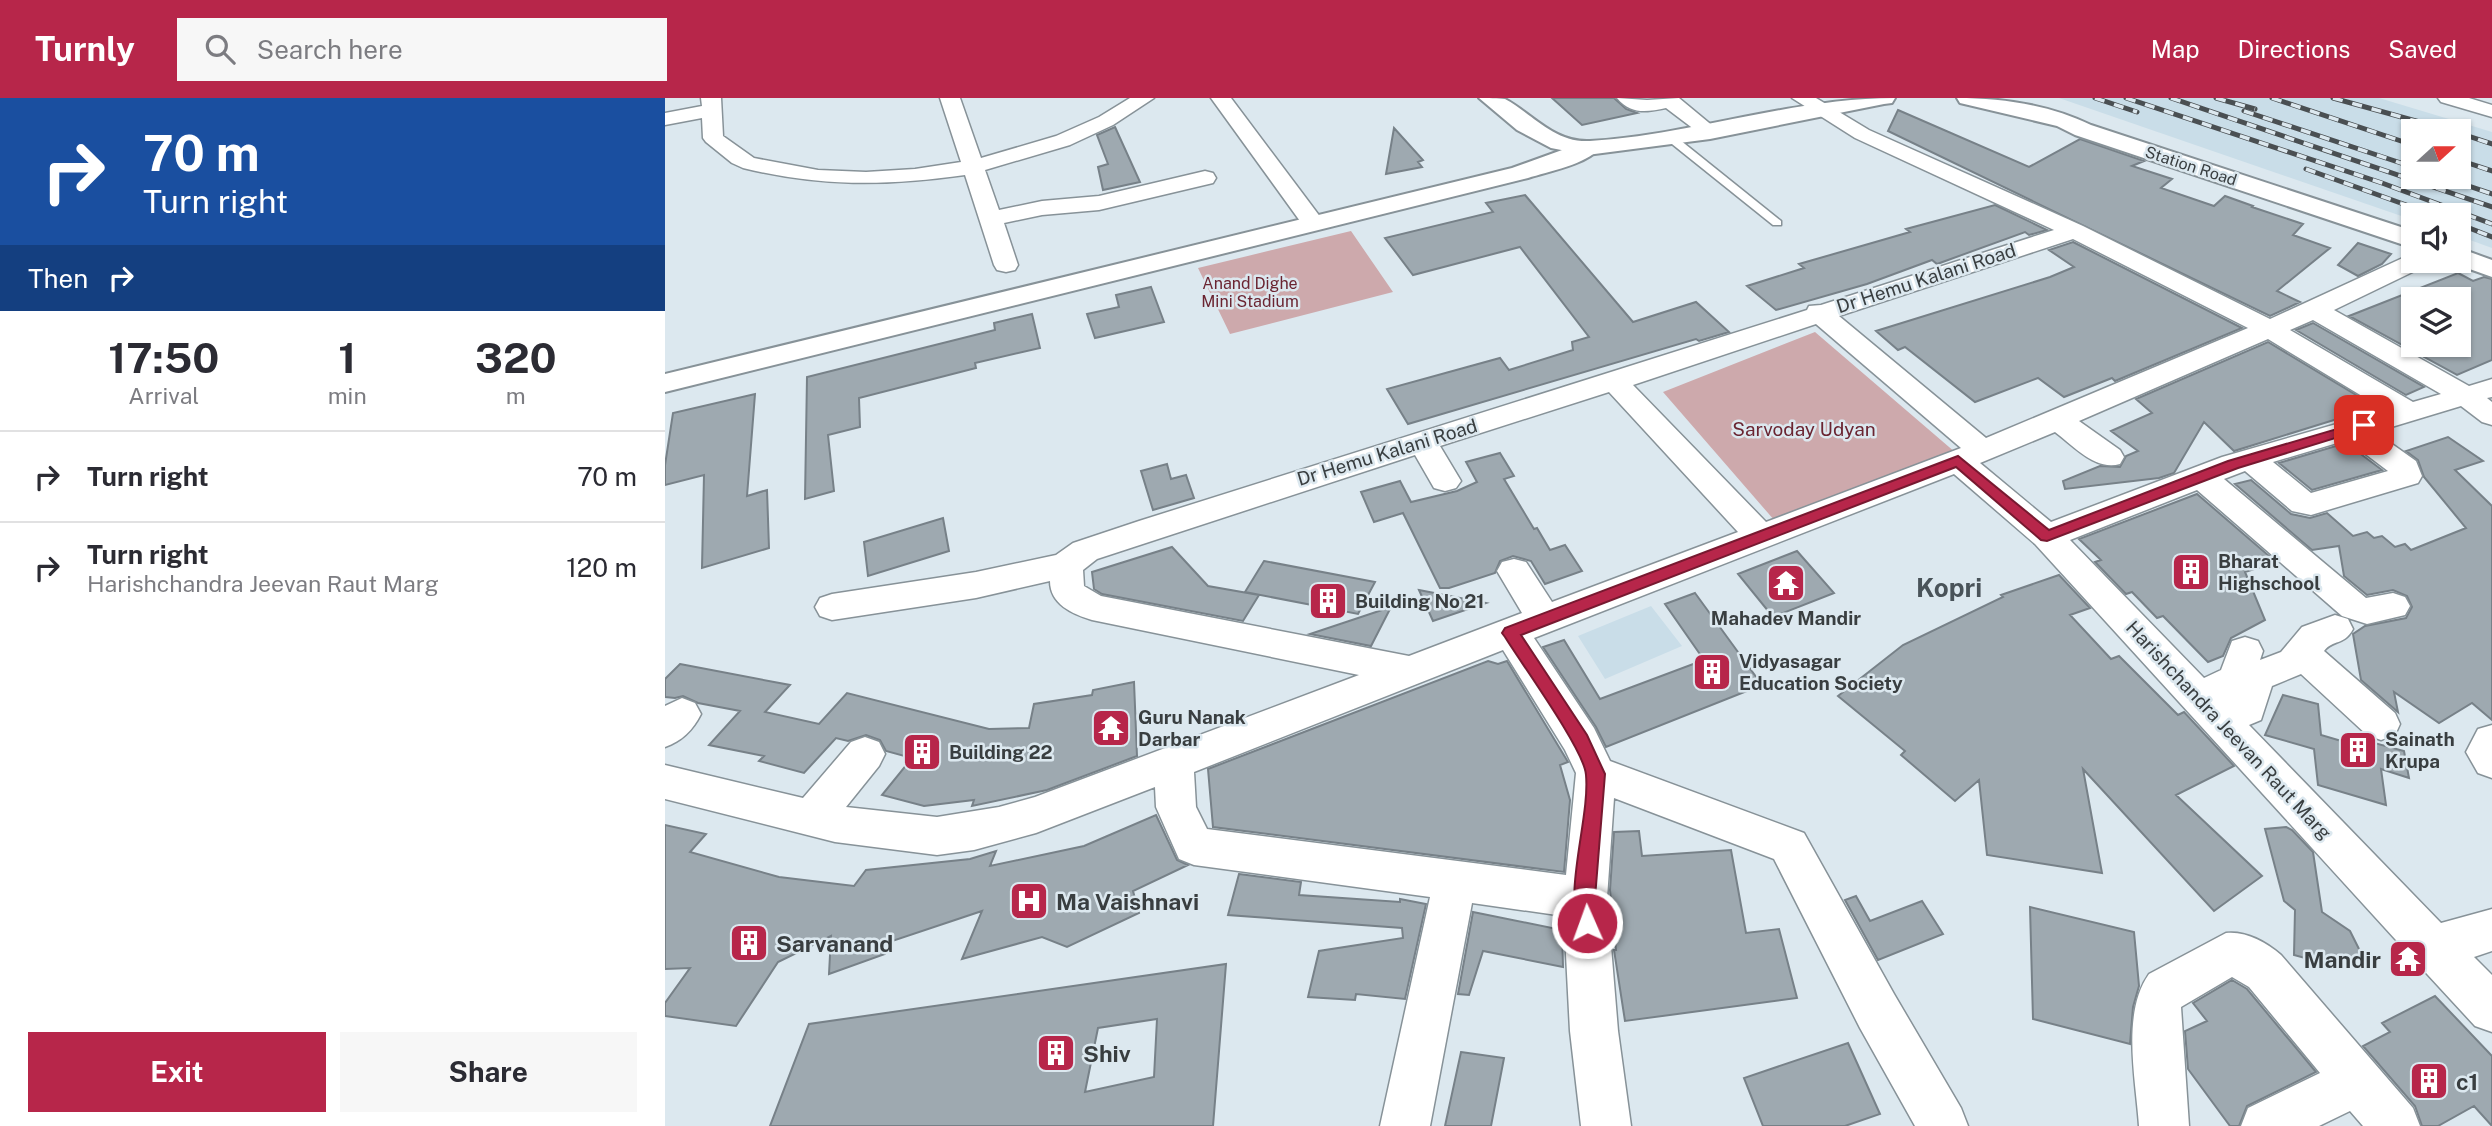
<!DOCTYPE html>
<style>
:root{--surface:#fff;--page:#f7f7f7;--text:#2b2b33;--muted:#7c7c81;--line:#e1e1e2;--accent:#b7264a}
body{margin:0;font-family:"Public Sans",sans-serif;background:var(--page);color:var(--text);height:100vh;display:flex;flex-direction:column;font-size:26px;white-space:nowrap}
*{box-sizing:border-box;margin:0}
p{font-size:23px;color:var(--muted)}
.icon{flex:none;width:38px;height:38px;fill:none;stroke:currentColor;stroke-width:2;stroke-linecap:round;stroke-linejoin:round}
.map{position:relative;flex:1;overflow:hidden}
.sheet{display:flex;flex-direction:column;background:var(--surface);width:665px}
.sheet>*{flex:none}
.top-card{background:#1a4fa0;color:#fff;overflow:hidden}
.needle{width:46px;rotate:69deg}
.controls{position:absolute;left:1736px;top:21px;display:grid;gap:14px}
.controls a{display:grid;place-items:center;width:70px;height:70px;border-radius:0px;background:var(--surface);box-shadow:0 2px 5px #0004;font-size:35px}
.pin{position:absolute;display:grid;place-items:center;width:60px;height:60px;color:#fff;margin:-30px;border-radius:14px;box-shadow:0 4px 10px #0006}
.me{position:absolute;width:77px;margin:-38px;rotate:358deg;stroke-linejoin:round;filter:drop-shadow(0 0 5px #0008)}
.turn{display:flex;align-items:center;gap:24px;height:147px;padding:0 28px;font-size:32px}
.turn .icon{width:91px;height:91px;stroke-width:2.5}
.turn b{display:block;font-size:49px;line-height:60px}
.then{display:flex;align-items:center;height:66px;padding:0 28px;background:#0003;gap:14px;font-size:26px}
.eta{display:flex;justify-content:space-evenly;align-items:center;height:119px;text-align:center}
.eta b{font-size:42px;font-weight:700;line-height:49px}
.button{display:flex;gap:14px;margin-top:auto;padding:14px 28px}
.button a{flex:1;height:80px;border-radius:0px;background:var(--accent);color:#fff;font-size:28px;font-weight:700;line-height:80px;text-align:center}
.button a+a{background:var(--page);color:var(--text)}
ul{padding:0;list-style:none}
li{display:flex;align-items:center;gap:21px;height:91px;padding:0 28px;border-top:2px solid var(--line)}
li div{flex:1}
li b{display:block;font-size:26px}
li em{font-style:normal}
header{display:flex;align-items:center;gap:42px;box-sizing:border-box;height:98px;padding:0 35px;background:var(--accent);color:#fff}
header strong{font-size:33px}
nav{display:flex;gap:38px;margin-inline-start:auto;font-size:24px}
.search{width:490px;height:63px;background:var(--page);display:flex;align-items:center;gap:18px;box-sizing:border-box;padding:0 24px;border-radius:0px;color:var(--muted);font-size:26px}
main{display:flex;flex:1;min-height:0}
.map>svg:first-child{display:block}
.built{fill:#c9dde8;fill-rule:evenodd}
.green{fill:#cda9ac}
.building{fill:#9ea9b0;stroke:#778188;stroke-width:2;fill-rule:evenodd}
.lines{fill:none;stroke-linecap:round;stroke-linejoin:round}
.service-casing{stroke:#879298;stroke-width:3}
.minor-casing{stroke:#879298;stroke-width:3}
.tertiary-casing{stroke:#879298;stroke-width:4}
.secondary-casing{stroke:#879298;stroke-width:4}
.service{fill:#fff;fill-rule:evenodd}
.minor{fill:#fff;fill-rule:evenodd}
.tertiary{fill:#fff;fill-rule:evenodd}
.secondary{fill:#fff;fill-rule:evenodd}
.rail-casing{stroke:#4a4f52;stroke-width:5}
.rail{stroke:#dce8ef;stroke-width:3.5;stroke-dasharray:10;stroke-linecap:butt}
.route{fill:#b7264a;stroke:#771930;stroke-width:2}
.labels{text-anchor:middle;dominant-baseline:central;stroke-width:5;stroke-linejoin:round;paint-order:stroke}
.far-street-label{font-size:16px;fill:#393e40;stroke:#dce8ef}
.far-park-label{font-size:16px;fill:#6a2431;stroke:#dce8ef}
.street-label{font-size:19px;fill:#393e40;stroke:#dce8ef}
.park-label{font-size:19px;fill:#6a2431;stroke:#dce8ef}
.poi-label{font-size:19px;font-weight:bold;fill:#393e40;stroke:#dce8ef;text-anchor:start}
.near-poi-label{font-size:23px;font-weight:bold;fill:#393e40;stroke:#dce8ef;text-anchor:start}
.district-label{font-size:26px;font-weight:bold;fill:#495359;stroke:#dce8ef}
</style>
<header>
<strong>Turnly</strong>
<div class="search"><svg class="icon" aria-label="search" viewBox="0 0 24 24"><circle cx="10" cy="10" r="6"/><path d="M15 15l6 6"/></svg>Search here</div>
<nav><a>Map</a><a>Directions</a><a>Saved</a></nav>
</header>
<main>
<section class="sheet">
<div class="top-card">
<div class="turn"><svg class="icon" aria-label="right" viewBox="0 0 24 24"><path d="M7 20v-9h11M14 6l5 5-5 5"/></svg><div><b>70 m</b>Turn right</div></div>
<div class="then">Then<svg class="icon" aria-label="right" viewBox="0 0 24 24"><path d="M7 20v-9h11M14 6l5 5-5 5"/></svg></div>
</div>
<div class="eta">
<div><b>17:50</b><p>Arrival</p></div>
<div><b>1</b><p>min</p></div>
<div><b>320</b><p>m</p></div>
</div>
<ul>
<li><svg class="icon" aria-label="right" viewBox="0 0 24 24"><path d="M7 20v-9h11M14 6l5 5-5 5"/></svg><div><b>Turn right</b></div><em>70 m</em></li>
<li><svg class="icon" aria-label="right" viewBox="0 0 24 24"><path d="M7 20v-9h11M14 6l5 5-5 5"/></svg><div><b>Turn right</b><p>Harishchandra Jeevan Raut Marg</p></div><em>120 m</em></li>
</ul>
<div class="button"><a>Exit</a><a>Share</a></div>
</section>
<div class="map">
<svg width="1827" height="1028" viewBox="0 0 1827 1028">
<rect width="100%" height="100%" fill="#dce8ef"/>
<path class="built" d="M1394 0H1714L1827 34V150L1794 138V117H1748V122ZM1748 33H1794V79H1748Z
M986 508 1017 548 940 581 913 538Z"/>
<path class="green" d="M686 133 728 194 565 236 533 170Z
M1150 234 1291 355 1116 430 998 294Z"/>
<path class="building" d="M887 0H949L961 11 972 15 917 27Z
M1233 12 1364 69 1415 41 1479 63 1467 68 1507 81 1496 90 1549 108 1560 98 1588 108 1587 109 1638 126 1628 137 1665 150 1612 193 1635 204 1605 218 1223 33Z
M450 29 475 84 438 92 433 69 443 66 432 37Z
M729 30 758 62 753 64 757 69 721 76Z
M860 97 968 224 1031 204 1064 234 1034 243 1031 241 743 326 722 291 835 260 844 272 908 252 907 244 924 239 855 149 748 177 720 140 828 114 821 105Z
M1330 107 1382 132 1364 137 1360 134 1272 166 1267 162 1202 186 1111 212 1082 188 1139 170 1134 166 1245 134 1241 131Z
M1408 144 1577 230 1450 283 1447 280 1399 299 1373 280 1310 304 1240 249 1233 252 1211 233 1385 179 1409 169 1384 152Z
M1693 145 1726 156 1717 166 1693 178 1673 167Z
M1793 175 1808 183 1819 179 1827 181V262L1792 277 1684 218ZM1748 201H1794V247H1748Z
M486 189 499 224 430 240 422 216 454 209 451 197Z
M367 216 375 250 310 265 311 270 194 300 195 329 163 337 169 393 140 401 142 279 330 232 329 225Z
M1648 225 1759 289 1741 297 1631 232Z
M1603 244 1711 309 1569 353 1539 324 1509 375 1494 380 1400 391 1398 383 1435 368 1455 369 1461 358 1473 353 1446 333 1487 315 1471 301Z
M90 296 82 398 102 392 104 450 37 470 39 377 0 387V367L8 315Z
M1783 339 1818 363 1790 372 1827 408V622L1807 605 1774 625 1729 594 1733 614 1696 582 1688 536 1700 528 1741 520 1747 509 1742 498 1728 492 1702 497 1679 478 1674 448 1647 452 1570 386 1586 382 1626 416 1645 420 1662 415 1688 438 1702 434 1709 440 1717 438 1730 449 1740 446 1746 452 1801 430 1759 379 1753 362 1741 353Z
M1681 345 1717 372 1647 392 1614 365Z
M835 355 849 378 839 381 869 431 872 430 885 452 900 447 917 473 880 486 866 463 848 458 835 463 830 475 784 490H775L738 415 709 424 696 394 735 383 746 404 792 393 812 384 801 364Z
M502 366 506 381 521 377 529 400 488 412 476 373Z
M1532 396 1611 464 1580 474 1600 522 1566 540 1558 558 1543 564 1498 518 1492 520 1467 494 1461 496 1430 464 1436 462 1414 441Z
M278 420 284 453 203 478 199 444Z
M507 449 543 488 594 497 578 523 437 496 429 491 427 474Z
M1132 453 1169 495 1108 519 1073 476Z
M599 463 710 484 693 516 580 494Z
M1394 477 1425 510 1405 517 1446 561 1454 558 1513 617 1519 614 1569 668 1511 697 1597 778 1549 813 1418 671 1437 775 1322 757 1314 682 1290 703 1236 657 1240 653 1173 598 1238 547 1338 499 1336 497Z
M754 492 821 505 768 523Z
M1030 495 1097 587 941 649 931 629 878 549 899 542 935 601 1039 562 1000 506Z
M726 509 706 548 645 536Z
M823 563 833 566 842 563 903 664 895 667 905 702 899 774 548 729 543 671Z
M15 566 125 587 100 614 154 626 182 595 324 631 364 630 369 606 427 597 428 592 469 584 472 658 382 692 307 708 309 702 259 708 217 697 247 660 221 653 215 642 201 637 183 643 171 640 139 675 94 663 99 658 44 647 75 613 33 605 18 598 10 600 0 599V581Z
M1618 597 1653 606 1656 637 1707 652 1706 644 1739 653 1744 680 1716 671 1721 707 1653 687 1649 651 1600 637Z
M491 717 512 762 523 767 468 793 474 815 402 849 377 839 297 861 317 813 227 843 220 856 164 876 166 838 113 864 71 928 0 918V905L25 870 0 871V727L41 736 25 754 114 779 189 788 201 772 305 761 331 753 325 768 419 748Z
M1621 729 1627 732 1648 754 1657 814 1685 833 1697 857 1680 871 1629 857 1630 812 1619 803 1600 731Z
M974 733 977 758 1066 752 1081 835 1114 831 1132 900 960 923 949 852H951L945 792 949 734Z
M574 776 636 784 634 797 735 804V801L761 806 740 901 691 896 690 902 643 899 654 853 738 840 737 830 563 817Z
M1191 798 1205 823 1257 803 1278 836 1213 862 1180 802Z
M1365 809 1469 834 1474 888 1468 909 1465 946 1368 921Z
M808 814 897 832 898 869 818 853 804 897 793 896Z
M561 866 548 1028H105L144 926ZM492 921 489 979 420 994 433 930Z
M1567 882 1582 891 1651 974 1582 1008 1574 1028H1565L1523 971 1520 933 1542 923 1528 905Z
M1770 898 1827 958V1028L1809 1008 1773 1028H1757L1750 1008 1698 948 1725 934 1717 925Z
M1183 945 1215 1016 1180 1028H1098L1079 980Z
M796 954 839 960 826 1028H780Z"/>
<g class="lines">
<g class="service-casing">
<path id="service" d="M1002 38H1010L1116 123V127H1108L1002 42Z"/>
</g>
<g class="minor-casing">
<path id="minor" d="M36 0H56L58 38 89 60 153 72 201 74 250 71 296 64 275 0H295L316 60 391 38 434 19 465 0H489L448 27 405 47 320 72 334 112 377 103 434 98 540 73 548 75 551 80 548 85 434 112 377 117 339 125 353 167 350 172 341 174 332 172 329 167 300 77C221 88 155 89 78 70L67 65 41 44 38 40 37 20 0 27V15L37 8Z
M546 0H566L656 120 660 125 656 130H640Z
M952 0 982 2 1014 0 1055 34 1052 38H1038L1001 10C982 14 966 17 952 0Z
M1127 0H1151L1204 32 1418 128 1605 221 1742 158 1748 156V163H1763L1760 168 1669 212 1804 288 1827 281V299L1822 300 1827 304V327L1817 324 1796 308 1710 334 1751 363 1757 378 1753 385 1646 417 1627 413 1580 373 1559 381 1701 500 1728 495 1740 499 1745 508 1740 517 1702 526 1677 518 1532 392 1405 442 1539 580 1556 572 1567 543 1580 539 1593 543 1598 553 1595 562 1616 554 1637 529 1670 517 1683 521 1688 531C1679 548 1668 541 1659 553L1730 615 1735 626 1730 637 1716 642 1702 637 1636 576 1607 588 1596 622 1584 627 1776 825 1827 811V853L1809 859 1827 877V934L1810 928 1751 864 1370 446 1289 376 869 540 929 630 945 663 1139 735 1229 896 1296 1010 1303 1028H1250L1195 930 1109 761 949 700 942 800 953 933 966 1028H916L905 933 899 818 807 805 765 1028H715L765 799 529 767 514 761 491 709 490 689 371 735 309 752 272 757 170 744 0 701V667L138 700 186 644 200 639 214 644 220 656 214 668 181 709 272 719 334 709 370 699 694 577 427 522C407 516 385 506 385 483L311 500 167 522 155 518 150 509 155 500 167 496 311 474 391 457 408 445 474 423 1142 212 1144 208 1156 207 1389 132 1190 40ZM1408 141 1583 230 1321 340 1174 218ZM1648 222 1776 296 1748 304 1625 232ZM1151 226 1296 350 1101 424 968 287ZM1603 241 1720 312 1557 359 1386 424 1315 365 1390 334C1409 348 1430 373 1455 366L1459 359 1455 352 1414 323ZM944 294 1073 434 887 504 861 464 849 461 837 464 832 473 857 515 744 558 436 498 419 488 418 472 432 461 750 357 769 390 780 393 791 390 796 383 775 348ZM1682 342 1723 373 1646 395 1608 364ZM838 552 900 652 911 675 901 777 542 731 531 709 529 674Z
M1773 0H1804L1827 7V19L1776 4Z
M17 600 30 605 36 616C28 632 17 643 0 649V608Z
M1827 627V680L1813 675 1801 654 1813 631Z
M1561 835C1581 833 1601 844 1616 857L1748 1010 1755 1028H1698L1685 1013 1654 1028H1576L1583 1010 1655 975 1584 889 1567 879 1516 909 1524 1028H1474C1471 982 1456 915 1484 876Z"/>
</g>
<g class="tertiary-casing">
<path id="tertiary" d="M922 43 930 45 934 50C923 66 882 74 863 80L0 294V276L847 70Z"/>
</g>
<g class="secondary-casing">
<path id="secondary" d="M814 0C822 0 834 0 840 1 868 16 889 45 925 43 1027 37 1127 0 1230 0L1227 5 1219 6 1045 41 922 57 886 50 852 32Z
M1292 0C1337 0 1385 7 1426 27L1748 133V150L1410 37 1392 28 1295 5Z
M1794 150 1827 162V179L1785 164 1794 163Z"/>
</g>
<use href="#service" class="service"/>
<use href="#minor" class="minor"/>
<use href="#tertiary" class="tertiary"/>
<use href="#secondary" class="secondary"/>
<g class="rail-casing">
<path id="rail" d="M1430 0 1472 14
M1461 0 1717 85 1827 126
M1506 0 1827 109
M1551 0 1590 11
M1607 0 1748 47
M1668 0 1787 33
M1579 13 1748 69
M1794 35 1827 46
M1794 62 1827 73
M1641 71 1769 117
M1777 79 1827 96
M1794 126 1827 139"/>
</g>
<use href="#rail" class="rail"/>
</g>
<path class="route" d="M1699 323 1705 327 1703 330 1573 370 1382 443 1376 442 1291 369 856 537 922 637 940 676 930 800 932 825 929 832 922 835 915 832C898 794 925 720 921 677 920 653 856 565 840 539L837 535 840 530 1293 358 1384 432 1563 363Z"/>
<defs>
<g id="building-square" transform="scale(2.0125)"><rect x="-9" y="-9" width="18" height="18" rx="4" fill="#b7264a" stroke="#dce8ef"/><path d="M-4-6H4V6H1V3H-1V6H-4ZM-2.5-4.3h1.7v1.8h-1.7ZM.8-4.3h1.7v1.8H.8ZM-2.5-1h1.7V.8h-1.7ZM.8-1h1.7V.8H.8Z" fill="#fff"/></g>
<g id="temple-square" transform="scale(2.0125)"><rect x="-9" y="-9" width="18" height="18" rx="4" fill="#b7264a" stroke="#dce8ef"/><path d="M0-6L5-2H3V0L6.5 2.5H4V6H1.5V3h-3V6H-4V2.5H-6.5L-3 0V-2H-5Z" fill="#fff"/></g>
<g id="hospital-square" transform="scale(2.0125)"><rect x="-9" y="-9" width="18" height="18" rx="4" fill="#b7264a" stroke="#dce8ef"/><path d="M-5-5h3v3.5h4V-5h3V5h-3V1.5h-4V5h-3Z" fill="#fff"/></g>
</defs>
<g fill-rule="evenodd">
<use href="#building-square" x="1526" y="474"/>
<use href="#temple-square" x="1121" y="485"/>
<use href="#building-square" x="663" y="503"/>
<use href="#building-square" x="1047" y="574"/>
<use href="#temple-square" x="446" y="630"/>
<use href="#building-square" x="1693" y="652"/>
<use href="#building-square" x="257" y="654"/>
<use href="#hospital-square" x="364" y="803"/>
<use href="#building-square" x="84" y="845"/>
<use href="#temple-square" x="1743" y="861"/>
<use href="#building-square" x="391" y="955"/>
<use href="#building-square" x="1764" y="983"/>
</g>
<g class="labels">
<g class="far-street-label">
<text transform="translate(1526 68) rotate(18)">Station Road</text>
</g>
<g class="far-park-label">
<text x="585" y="185">Anand Dighe<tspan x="585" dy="18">Mini Stadium</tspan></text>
</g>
<g class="street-label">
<text transform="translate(1261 180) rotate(-18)">Dr Hemu Kalani Road</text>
<text transform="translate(722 354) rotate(-17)">Dr Hemu Kalani Road</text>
<text transform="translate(1564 632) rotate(47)">Harishchandra Jeevan Raut Marg</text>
</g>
<g class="park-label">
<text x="1139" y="331">Sarvoday Udyan</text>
</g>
<g class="poi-label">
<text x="1553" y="463">Bharat<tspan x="1553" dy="22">Highschool</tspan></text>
<text x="690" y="503">Building No 21</text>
<text x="1121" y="520" text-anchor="middle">Mahadev Mandir</text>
<text x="1074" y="563">Vidyasagar<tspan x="1074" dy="22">Education Society</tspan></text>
<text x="473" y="619">Guru Nanak<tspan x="473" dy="22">Darbar</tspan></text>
<text x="1720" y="641">Sainath<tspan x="1720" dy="22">Krupa</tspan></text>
<text x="284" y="654">Building 22</text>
</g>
<g class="near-poi-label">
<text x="391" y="803">Ma Vaishnavi</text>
<text x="111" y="845">Sarvanand</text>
<text x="1716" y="861" text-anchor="end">Mandir</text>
<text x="418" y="955">Shiv</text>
<text x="1791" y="983">c1</text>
</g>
<g class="district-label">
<text x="1284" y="489">Kopri</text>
</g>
</g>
</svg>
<div class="controls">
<a><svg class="needle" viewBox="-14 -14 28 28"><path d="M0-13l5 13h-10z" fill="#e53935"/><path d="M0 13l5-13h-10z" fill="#7c7c81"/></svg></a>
<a><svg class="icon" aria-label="sound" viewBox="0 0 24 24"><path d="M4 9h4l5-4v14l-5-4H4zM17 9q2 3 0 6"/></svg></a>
<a><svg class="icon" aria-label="layers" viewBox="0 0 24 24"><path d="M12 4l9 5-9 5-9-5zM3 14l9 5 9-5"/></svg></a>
</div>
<div class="pin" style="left:1699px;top:327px;background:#d93025"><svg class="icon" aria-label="arrive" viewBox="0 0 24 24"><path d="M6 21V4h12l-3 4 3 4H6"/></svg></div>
<svg class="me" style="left:922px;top:825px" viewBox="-20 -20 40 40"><circle r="17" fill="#b7264a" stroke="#fff" stroke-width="3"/><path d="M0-11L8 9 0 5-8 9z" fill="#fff"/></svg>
</div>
</main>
